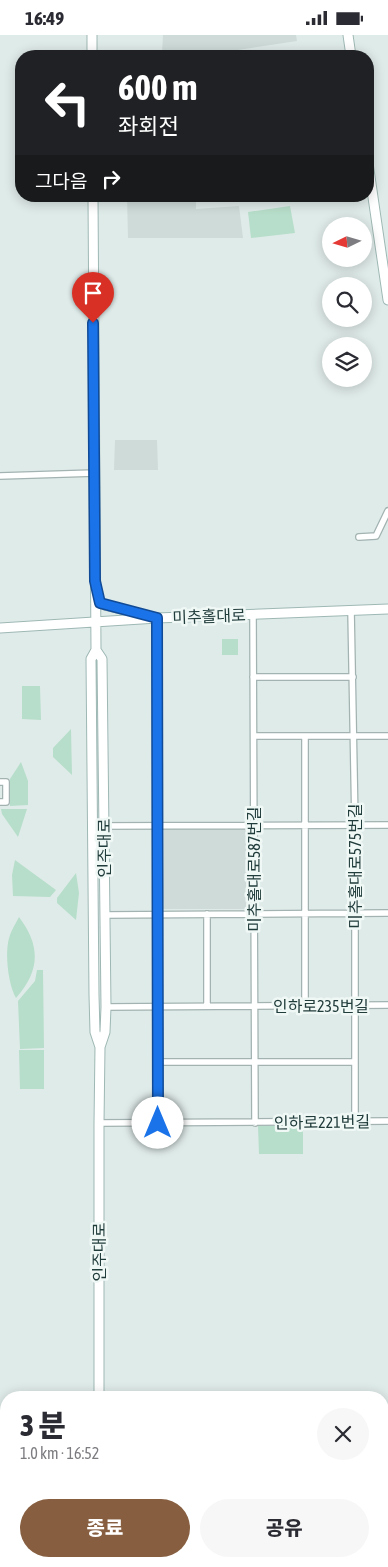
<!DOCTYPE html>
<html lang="ko">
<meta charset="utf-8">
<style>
:root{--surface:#fff;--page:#f7f7f7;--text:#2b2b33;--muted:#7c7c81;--accent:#875f40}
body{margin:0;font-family:"Asap Condensed","Noto Sans KR",sans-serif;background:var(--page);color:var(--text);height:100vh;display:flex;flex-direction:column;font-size:19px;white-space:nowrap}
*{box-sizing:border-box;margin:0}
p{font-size:16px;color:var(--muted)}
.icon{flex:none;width:28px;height:28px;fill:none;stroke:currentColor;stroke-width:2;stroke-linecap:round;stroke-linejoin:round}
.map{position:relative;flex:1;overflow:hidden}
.drawer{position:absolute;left:0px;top:1356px;width:389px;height:176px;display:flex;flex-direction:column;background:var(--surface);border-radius:20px 20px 0 0;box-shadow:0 2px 12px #0003}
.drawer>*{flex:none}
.top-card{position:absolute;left:15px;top:15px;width:359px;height:152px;border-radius:20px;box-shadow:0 2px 12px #0003;background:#202124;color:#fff;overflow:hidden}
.needle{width:32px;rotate:265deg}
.buttons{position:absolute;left:322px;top:182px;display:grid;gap:10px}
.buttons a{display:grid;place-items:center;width:50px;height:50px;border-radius:50%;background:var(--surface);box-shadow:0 2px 12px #0003;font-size:25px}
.pin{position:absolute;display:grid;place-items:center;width:42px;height:42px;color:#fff;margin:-51px -21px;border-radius:50% 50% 50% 0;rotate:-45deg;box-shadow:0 0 5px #0007}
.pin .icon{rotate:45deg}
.me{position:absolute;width:55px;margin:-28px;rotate:0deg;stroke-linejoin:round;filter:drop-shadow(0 0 4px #0008)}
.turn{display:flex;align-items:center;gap:18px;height:105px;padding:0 20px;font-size:22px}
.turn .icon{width:65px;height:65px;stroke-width:2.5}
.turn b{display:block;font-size:35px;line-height:42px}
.then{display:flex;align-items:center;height:48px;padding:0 20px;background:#0003;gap:10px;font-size:19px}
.round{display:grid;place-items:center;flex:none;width:52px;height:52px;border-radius:26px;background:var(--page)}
.head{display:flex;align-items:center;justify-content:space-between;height:85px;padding:0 20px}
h1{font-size:30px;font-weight:800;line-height:38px}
.primary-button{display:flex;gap:10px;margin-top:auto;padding:10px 20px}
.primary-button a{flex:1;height:58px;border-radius:30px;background:var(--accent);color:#fff;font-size:20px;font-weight:800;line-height:58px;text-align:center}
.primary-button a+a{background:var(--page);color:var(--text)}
.status{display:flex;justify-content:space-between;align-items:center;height:35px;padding:0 25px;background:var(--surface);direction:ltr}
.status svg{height:14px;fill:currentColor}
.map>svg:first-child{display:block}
.built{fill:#cedbd8}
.green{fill:#b7deca}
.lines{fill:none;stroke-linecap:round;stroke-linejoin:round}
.minor-casing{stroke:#a2b3b1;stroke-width:8}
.tertiary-casing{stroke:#a2b3b1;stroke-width:10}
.secondary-casing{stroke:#9eb8b4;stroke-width:11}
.minor{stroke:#fff;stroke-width:5.5}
.tertiary{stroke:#fff;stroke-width:8}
.secondary{stroke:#fff;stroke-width:9}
.route-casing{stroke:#114b97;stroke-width:12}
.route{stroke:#1a73e8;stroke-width:9}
.labels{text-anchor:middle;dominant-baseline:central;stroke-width:5;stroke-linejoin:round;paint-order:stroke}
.street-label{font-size:16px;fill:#203c3b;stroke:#f0f8f6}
</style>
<div class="status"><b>16:49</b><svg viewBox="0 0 49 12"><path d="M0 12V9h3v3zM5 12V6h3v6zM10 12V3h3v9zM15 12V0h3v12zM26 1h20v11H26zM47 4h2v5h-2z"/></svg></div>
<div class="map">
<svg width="388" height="1532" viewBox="0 0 388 1532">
<rect width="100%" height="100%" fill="#dfebe9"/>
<path class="built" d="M163 0H296L297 6 218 18 162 19Z
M127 161H196V174L239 171 243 203H128Z
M115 405H157L158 435H114Z
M164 794H251L252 874H163Z"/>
<path class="green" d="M290 171 295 198 251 203 248 177Z
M222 604H238V620H222Z
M22 651H40L41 685 22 684Z
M71 694 72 740 53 722V713Z
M21 727 28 746V770L10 771V744Z
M1 774H27L18 802 2 779Z
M15 825 56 855 50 862 13 861 12 840Z
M76 838 79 858 76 885 57 868V863Z
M19 882C41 911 40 936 16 963 8 950 4 915 10 900 12 894 16 888 19 882Z
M37 935H43L44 1013 20 1014 18 966 35 946Z
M19 1015H44V1054H20Z
M258 1091H303V1119H259Z"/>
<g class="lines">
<g class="minor-casing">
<path id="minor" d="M0 441 95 438
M359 502 376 501 388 476
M351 575 355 790V1086
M253 579 255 1088
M157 583 158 1088
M253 642H353
M254 701H388
M305 701V971
M0 747H6V767H0
M93 791 388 790
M207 879V971
M105 880 388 878
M106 972 388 970
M158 1027H355
M99 1088 388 1086"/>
</g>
<g class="tertiary-casing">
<path id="tertiary" d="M98 559 100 568 106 571 152 582"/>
</g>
<g class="secondary-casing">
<path id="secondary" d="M348 0 351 21
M92 21V0
M368 128 388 265
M93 161 96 615 91 624 94 960 95 997 100 1012
M0 593 157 583 388 574
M96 615 102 624 106 972 105 997 100 1012 99 1088V1362
M0 1452 6 1455
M382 1482 388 1480
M86 1532 88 1526"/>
</g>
<use href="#minor" class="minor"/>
<use href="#tertiary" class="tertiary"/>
<use href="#secondary" class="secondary"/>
</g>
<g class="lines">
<g class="route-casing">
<path id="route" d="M93 288 95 546 100 568 157 583 158 1088"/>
</g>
<use href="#route" class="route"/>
</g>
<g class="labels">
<g class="street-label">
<text transform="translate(209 581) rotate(-2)">미추홀대로</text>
<text transform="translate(104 813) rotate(-90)">인주대로</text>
<text transform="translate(355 831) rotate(-90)">미추홀대로575번길</text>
<text transform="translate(254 834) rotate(-90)">미추홀대로587번길</text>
<text x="321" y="971">인하로235번길</text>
<text transform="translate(322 1087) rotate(-1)">인하로221번길</text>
<text transform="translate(99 1217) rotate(-90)">인주대로</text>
</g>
</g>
</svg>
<div class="buttons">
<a><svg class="needle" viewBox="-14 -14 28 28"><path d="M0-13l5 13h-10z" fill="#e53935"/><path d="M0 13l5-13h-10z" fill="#7c7c81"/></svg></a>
<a><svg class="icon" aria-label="search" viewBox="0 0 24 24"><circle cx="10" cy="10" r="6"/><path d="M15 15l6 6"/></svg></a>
<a><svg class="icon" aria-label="layers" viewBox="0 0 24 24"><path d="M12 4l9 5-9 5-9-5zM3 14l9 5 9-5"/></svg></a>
</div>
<div class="pin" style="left:93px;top:288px;background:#d93025"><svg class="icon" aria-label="arrive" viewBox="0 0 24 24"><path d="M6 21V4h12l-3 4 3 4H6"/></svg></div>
<svg class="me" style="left:158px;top:1088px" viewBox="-20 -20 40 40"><circle r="19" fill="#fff"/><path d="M0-13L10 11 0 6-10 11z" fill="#1a73e8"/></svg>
<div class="top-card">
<div class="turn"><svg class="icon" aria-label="left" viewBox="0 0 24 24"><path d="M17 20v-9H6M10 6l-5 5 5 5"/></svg><div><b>600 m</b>좌회전</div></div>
<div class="then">그다음<svg class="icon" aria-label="right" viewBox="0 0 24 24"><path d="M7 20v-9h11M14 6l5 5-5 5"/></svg></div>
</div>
<section class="drawer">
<div class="head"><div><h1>3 분</h1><p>1.0 km · 16:52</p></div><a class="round"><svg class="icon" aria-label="close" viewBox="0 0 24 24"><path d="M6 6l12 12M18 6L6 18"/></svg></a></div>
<div class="primary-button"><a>종료</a><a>공유</a></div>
</section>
</div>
